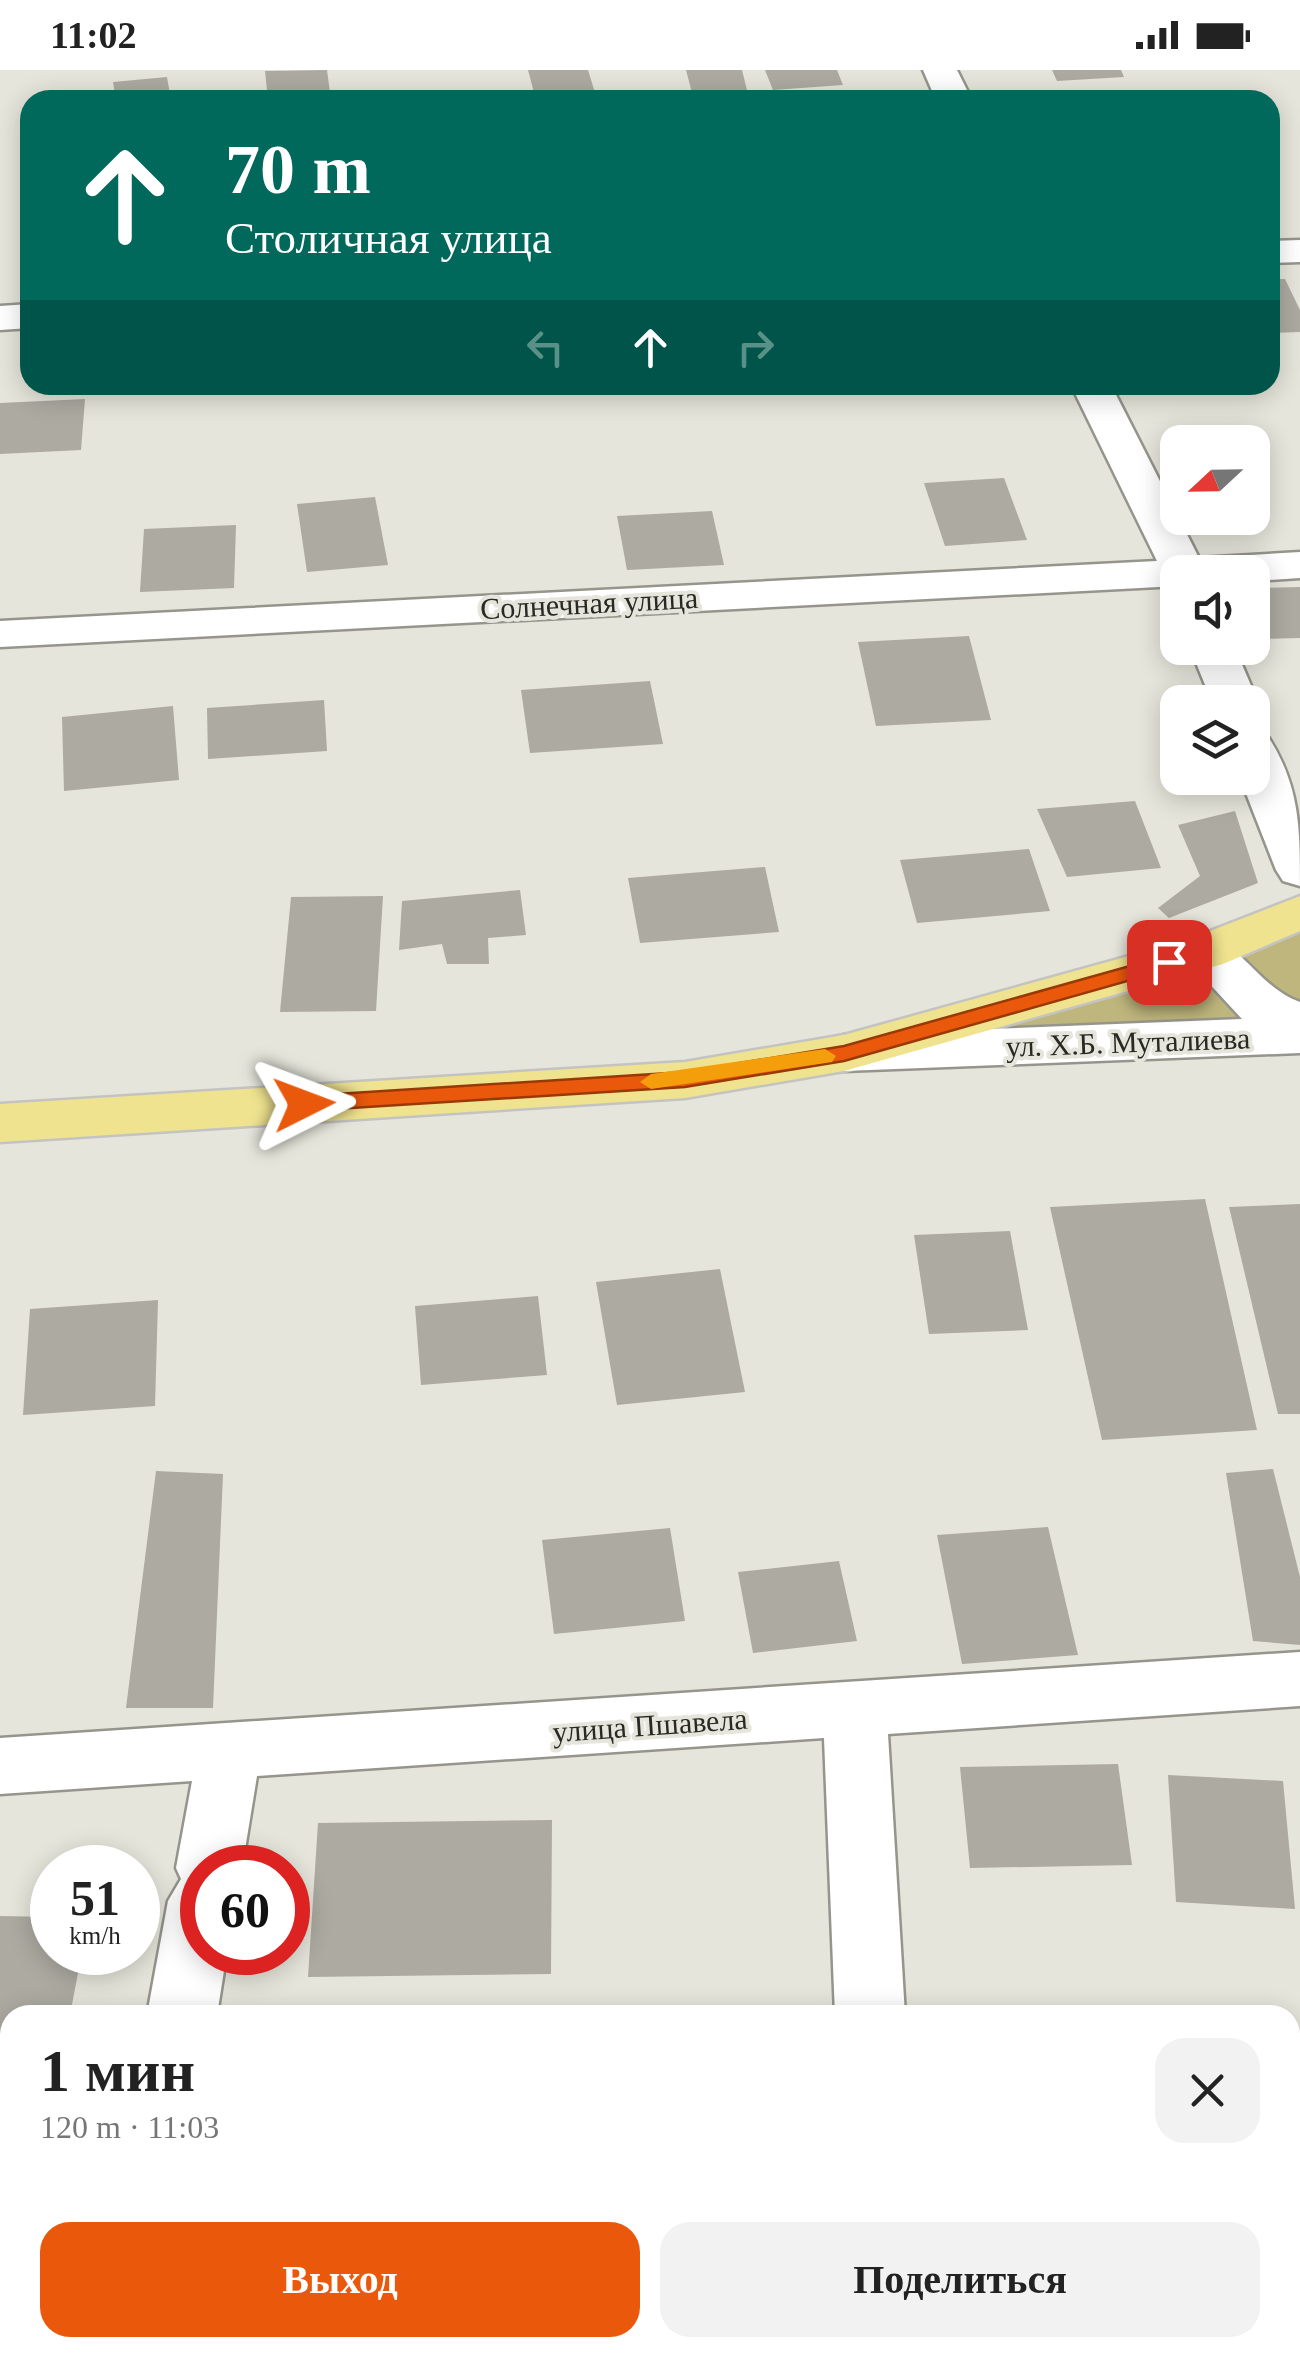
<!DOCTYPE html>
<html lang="ru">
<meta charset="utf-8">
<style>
:root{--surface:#fff;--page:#f2f2f2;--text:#222;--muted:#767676;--accent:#ea580c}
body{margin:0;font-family:Georgia,serif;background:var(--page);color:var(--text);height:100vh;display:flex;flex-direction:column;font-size:38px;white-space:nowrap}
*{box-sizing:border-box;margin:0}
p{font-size:32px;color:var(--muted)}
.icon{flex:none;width:55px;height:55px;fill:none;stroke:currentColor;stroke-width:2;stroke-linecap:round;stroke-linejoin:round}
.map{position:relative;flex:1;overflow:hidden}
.sheet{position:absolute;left:0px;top:1935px;width:1300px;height:352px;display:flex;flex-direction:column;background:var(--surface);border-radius:30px 30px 0 0;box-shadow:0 5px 25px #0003}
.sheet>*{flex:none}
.banner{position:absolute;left:20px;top:20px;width:1260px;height:305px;border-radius:30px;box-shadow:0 5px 25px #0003;background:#00695c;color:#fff;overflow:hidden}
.needle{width:65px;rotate:248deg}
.buttons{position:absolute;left:1160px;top:355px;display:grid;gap:20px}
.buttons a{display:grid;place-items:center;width:110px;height:110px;border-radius:20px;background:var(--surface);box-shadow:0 5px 25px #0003;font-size:50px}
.speed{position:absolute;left:30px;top:1775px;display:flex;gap:20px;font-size:50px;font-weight:700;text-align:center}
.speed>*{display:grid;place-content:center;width:130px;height:130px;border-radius:50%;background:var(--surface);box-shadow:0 5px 25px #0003;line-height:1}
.speed small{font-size:25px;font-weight:400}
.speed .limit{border:15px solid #d22;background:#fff;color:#111}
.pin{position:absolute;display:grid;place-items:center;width:85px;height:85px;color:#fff;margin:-42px;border-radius:20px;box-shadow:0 5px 15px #0006}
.me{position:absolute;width:110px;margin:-55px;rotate:87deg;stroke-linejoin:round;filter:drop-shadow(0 0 8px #0008)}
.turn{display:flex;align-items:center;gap:35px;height:210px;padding:0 40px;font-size:45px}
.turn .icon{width:130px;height:130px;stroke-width:2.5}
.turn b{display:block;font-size:70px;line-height:85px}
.lanes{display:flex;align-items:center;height:95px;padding:0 40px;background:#0003;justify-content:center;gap:50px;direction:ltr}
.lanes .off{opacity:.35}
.round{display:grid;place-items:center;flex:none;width:105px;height:105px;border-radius:30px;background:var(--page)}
.headline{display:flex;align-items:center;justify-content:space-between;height:170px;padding:0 40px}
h1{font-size:60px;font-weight:800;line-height:75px}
.button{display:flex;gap:20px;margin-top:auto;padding:20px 40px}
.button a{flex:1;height:115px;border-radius:30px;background:var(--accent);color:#fff;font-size:40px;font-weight:800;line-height:115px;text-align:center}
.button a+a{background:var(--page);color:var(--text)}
.status{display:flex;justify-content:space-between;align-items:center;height:70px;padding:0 50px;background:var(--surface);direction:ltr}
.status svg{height:28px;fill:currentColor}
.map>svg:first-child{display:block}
.green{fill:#bfb67d}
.building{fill:#acaaa1}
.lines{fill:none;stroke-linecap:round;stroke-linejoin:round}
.minor-casing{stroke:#96958c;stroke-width:5}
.major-casing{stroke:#c3c3c2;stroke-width:5}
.minor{fill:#fff;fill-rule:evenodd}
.major{fill:#efe38f;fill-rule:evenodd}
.route{fill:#ea580c;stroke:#983908;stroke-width:2.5}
.slow{fill:#f59e0b}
.labels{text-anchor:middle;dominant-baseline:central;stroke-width:8;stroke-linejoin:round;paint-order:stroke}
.street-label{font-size:30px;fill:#282824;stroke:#e6e5db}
</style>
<div class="status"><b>11:02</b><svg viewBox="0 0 49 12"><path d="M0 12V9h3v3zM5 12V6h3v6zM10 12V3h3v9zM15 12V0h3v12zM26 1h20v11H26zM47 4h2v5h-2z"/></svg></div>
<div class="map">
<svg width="1300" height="2286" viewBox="0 0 1300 2286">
<rect width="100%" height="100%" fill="#e6e5db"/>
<path class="green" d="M1300 843V965L845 983Z"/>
<path class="building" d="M327 0 331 30H268L265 1Z
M528 0H588L596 26 536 30Z
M686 0H742L747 20 692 23Z
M765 0H837L843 15 773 20Z
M1052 0H1121L1124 7 1057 11Z
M167 7 171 30H116L113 12Z
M1091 20 1096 30H1006L1003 24Z
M1270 209H1285L1300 240V262L1270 263Z
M85 329 81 380 0 384V333Z
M1004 408 1027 470 945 476 924 413Z
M375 427 388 495 307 502 297 434Z
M712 441 724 495 627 500 617 446Z
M236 455 234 518 140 522 144 459Z
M1300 517V568L1252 569V518Z
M969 566 991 650 876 656 858 572Z
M650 611 663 674 530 683 521 620Z
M324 630 327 681 208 689 207 638Z
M173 636 179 710 64 721 62 647Z
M1135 731 1161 798 1067 807 1037 739Z
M1235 741 1258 813 1169 848 1158 838 1200 806 1178 755Z
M1029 779 1050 841 917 853 900 790Z
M765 797 779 862 640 873 628 808Z
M520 820 526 865 488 868 489 894H447L442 874 399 880 402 831Z
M383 826 376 941 280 942 291 827Z
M1205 1129 1257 1360 1102 1370 1050 1137Z
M1300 1134V1344H1278L1229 1137Z
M1010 1161 1028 1260 929 1264 914 1165Z
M720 1199 745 1322 617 1335 596 1212Z
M538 1226 547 1305 421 1315 415 1236Z
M158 1230 155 1336 23 1345 30 1239Z
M1273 1399 1300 1507V1575L1253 1571 1226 1403Z
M156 1401 223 1404 213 1638H126Z
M1048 1457 1078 1585 962 1594 937 1465Z
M670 1458 685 1551 554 1564 542 1470Z
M839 1491 857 1571 753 1583 738 1502Z
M1118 1694 1132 1795 970 1798 960 1697Z
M1168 1705 1283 1711 1295 1839 1176 1832Z
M552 1750 551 1904 308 1907 318 1753Z
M0 1846 52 1847V1882H82L70 1945H10V1982H0Z
M0 2144H10V2278H22L20 2286H0Z
M650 2278H839V2284L650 2286Z"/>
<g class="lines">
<g class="minor-casing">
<path id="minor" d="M923 0H957L972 30H936Z
M1300 170V192L1270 193V171Z
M30 234V258L0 260V236Z
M1071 315H1111L1199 488 1300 482V508L1252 511V502H1178V516L0 577V551L1157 491Z
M1190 578H1235L1258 632 1252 640V632H1212Z
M1252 664 1269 668C1300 717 1300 759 1300 816L1283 811 1276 800 1240 708H1252Z
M1205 865C1244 876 1260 918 1300 932V983L844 1001 826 996 818 983 826 970 844 965 1242 949 1180 882 1187 870Z
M1300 1582V1636L888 1664 905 1945H835L824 1668 257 1706 242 1798H202V1882H227L217 1945H147L168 1831 181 1809 176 1798 192 1711 0 1724V1668Z
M1290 2246H1300V2286H1229L1233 2278H1290Z
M83 2278H159L157 2286H81Z
M850 2278H925L926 2286H850Z"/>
</g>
<g class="major-casing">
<path id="major" d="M1300 826V861L1223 894 844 1001 685 1028 0 1072V1034L685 992 844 965 1187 870Z"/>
</g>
<use href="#minor" class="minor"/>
<use href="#major" class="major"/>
</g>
<path class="route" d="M1169 885 1177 887 1180 892 1177 897 844 991 685 1017 304 1041 293 1034 304 1026 685 1002 844 976Z"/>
<path class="slow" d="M825 979 836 986 832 992 651 1019 640 1012 651 1004Z"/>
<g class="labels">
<g class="street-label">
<text transform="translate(589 533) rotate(-3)">Солнечная улица</text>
<text transform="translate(1128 972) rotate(-2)">ул. Х.Б. Муталиева</text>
<text transform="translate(650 1655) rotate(-4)">улица Пшавела</text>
</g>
</g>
</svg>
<div class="buttons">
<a><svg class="needle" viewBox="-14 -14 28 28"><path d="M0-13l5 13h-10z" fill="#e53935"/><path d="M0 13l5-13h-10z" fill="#767676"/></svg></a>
<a><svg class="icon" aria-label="sound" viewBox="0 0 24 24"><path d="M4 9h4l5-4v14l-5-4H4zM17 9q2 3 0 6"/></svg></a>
<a><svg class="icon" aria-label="layers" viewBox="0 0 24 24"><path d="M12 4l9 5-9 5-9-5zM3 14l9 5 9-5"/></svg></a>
</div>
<div class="speed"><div>51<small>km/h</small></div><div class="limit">60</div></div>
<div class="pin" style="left:1169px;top:892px;background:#d93025"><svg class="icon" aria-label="arrive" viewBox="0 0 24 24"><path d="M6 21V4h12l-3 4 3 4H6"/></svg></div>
<svg class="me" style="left:304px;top:1034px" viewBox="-20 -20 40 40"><path d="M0-17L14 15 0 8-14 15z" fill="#ea580c" stroke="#fff" stroke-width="4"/></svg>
<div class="banner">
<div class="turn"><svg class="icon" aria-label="ahead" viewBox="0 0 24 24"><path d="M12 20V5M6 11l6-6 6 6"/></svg><div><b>70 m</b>Столичная улица</div></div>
<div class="lanes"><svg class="icon off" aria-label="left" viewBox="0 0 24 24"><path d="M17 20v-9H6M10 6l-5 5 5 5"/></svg><svg class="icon" aria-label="ahead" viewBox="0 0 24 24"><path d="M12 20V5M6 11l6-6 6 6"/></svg><svg class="icon off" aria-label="right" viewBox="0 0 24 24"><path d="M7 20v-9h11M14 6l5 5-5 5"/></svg></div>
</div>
<section class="sheet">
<div class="headline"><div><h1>1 мин</h1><p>120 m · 11:03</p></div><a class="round"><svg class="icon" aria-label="close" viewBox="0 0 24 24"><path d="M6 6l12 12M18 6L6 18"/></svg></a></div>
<div class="button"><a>Выход</a><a>Поделиться</a></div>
</section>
</div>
